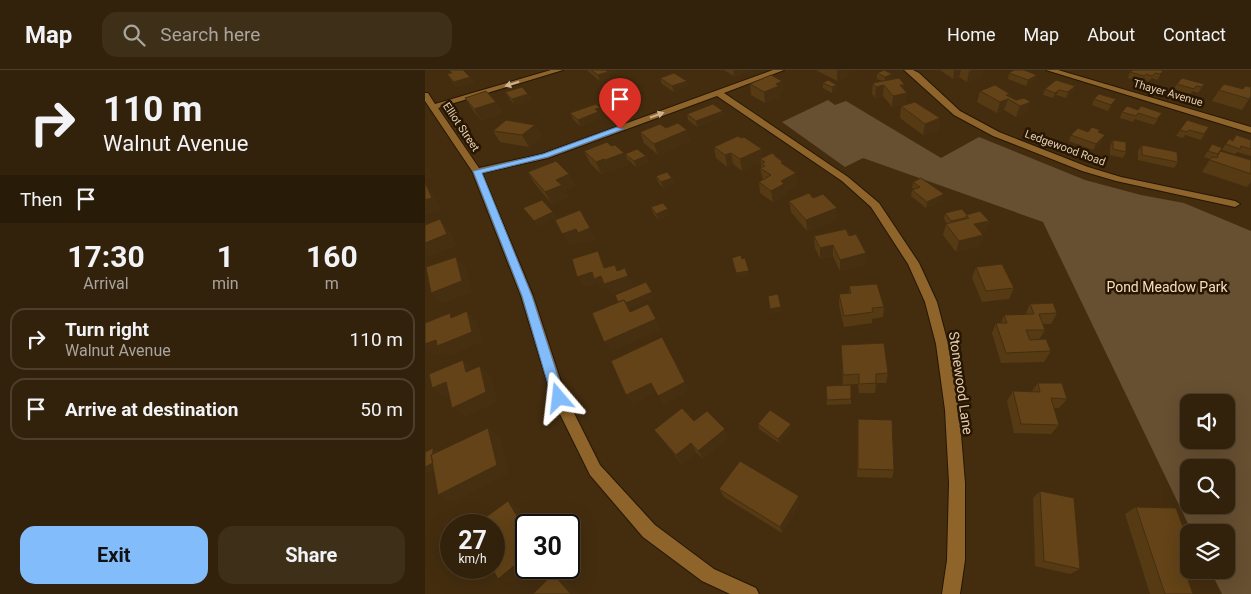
<!DOCTYPE html>
<style>
:root{--surface:#33220b;--page:#3e2f19;--text:#f1f3f6;--muted:#a9a49d;--line:#4e3f2c;--accent:#83bcfa}
body{margin:0;font-family:Roboto,sans-serif;background:var(--page);color:var(--text);height:100vh;display:flex;flex-direction:column;font-size:19px;white-space:nowrap}
*{box-sizing:border-box;margin:0}
p{font-size:16px;color:var(--muted)}
.icon{flex:none;width:28px;height:28px;fill:none;stroke:currentColor;stroke-width:2;stroke-linecap:round;stroke-linejoin:round}
.map{position:relative;flex:1;overflow:hidden}
.panel{display:flex;flex-direction:column;background:var(--surface);width:425px}
.panel>*{flex:none}
.banner{background:#33220b;color:var(--text);overflow:hidden}
.controls{position:absolute;left:755px;top:324px;display:grid;gap:10px}
.controls a{display:grid;place-items:center;width:55px;height:55px;border-radius:10px;background:var(--surface);box-shadow:0 5px 20px #0002,0 0 0 1px var(--line);font-size:25px}
.speed{position:absolute;left:15px;top:444px;display:flex;gap:10px;font-size:25px;font-weight:700;text-align:center}
.speed>*{display:grid;place-content:center;width:65px;height:65px;border-radius:50%;background:var(--surface);box-shadow:0 5px 20px #0002,0 0 0 1px var(--line);line-height:1}
.speed small{font-size:12px;font-weight:400}
.speed .limit{border:2px solid #111;border-radius:8px;background:#fff;color:#111}
.pin{position:absolute;display:grid;place-items:center;width:42px;height:42px;color:#fff;margin:-51px -21px;border-radius:50% 50% 50% 0;rotate:-45deg;box-shadow:0 0 5px #0007}
.pin .icon{rotate:45deg}
.me{position:absolute;width:55px;margin:-28px;rotate:343deg;stroke-linejoin:round;filter:drop-shadow(0 0 4px #0008)}
.turn{display:flex;align-items:center;gap:18px;height:105px;padding:0 20px;font-size:22px}
.turn .icon{width:65px;height:65px;stroke-width:2.5}
.turn b{display:block;font-size:35px;line-height:42px}
.then{display:flex;align-items:center;height:48px;padding:0 20px;background:#0003;gap:10px;font-size:19px}
.eta{display:flex;justify-content:space-evenly;align-items:center;height:85px;text-align:center}
.eta b{font-size:30px;font-weight:700;line-height:35px}
.action{display:flex;gap:10px;margin-top:auto;padding:10px 20px}
.action a{flex:1;height:58px;border-radius:15px;background:var(--accent);color:#111;font-size:20px;font-weight:700;line-height:58px;text-align:center}
.action a+a{background:var(--page);color:var(--text)}
ul{padding:0;list-style:none}
li{display:flex;align-items:center;gap:15px;height:62px;margin:0 10px 8px;padding:0 10px;border:2px solid var(--line);border-radius:15px}
li div{flex:1}
li b{display:block;font-size:19px}
li em{font-style:normal}
header{display:flex;align-items:center;gap:30px;box-sizing:border-box;height:70px;padding:0 25px;background:var(--surface);border-bottom:1px solid var(--line)}
header strong{font-size:24px}
nav{display:flex;gap:28px;margin-inline-start:auto;font-size:18px}
.search{width:350px;height:45px;background:var(--page);display:flex;align-items:center;gap:12px;box-sizing:border-box;padding:0 18px;border-radius:15px;color:var(--muted);font-size:19px}
main{display:flex;flex:1;min-height:0}
.map>svg:first-child{display:block}
.green{fill:#674f31;fill-rule:evenodd}
.lines{fill:none;stroke-linecap:round;stroke-linejoin:round}
.minor-casing{stroke:#251706;stroke-width:2}
.minor{fill:#8e642b;fill-rule:evenodd}
.wall{fill:#553a14}
.shaded-wall{fill:#452f10}
.building{fill:#634317;stroke:#452f10}
.oneway{fill:#cfb390}
.route{fill:#83bcfa;stroke:#557aa2}
.labels{text-anchor:middle;dominant-baseline:central;stroke-width:5;stroke-linejoin:round;paint-order:stroke}
.far-street-label{font-size:11px;fill:#e5cdb1;stroke:#271601}
.park-label{font-size:14px;fill:#f7ddc0;stroke:#271601}
.street-label{font-size:14px;fill:#e5cdb1;stroke:#271601}
</style>
<header>
<strong>Map</strong>
<div class="search"><svg class="icon" aria-label="search" viewBox="0 0 24 24"><circle cx="10" cy="10" r="6"/><path d="M15 15l6 6"/></svg>Search here</div>
<nav><a>Home</a><a>Map</a><a>About</a><a>Contact</a></nav>
</header>
<main>
<section class="panel">
<div class="banner">
<div class="turn"><svg class="icon" aria-label="right" viewBox="0 0 24 24"><path d="M7 20v-9h11M14 6l5 5-5 5"/></svg><div><b>110 m</b>Walnut Avenue</div></div>
<div class="then">Then<svg class="icon" aria-label="arrive" viewBox="0 0 24 24"><path d="M6 21V4h12l-3 4 3 4H6"/></svg></div>
</div>
<div class="eta">
<div><b>17:30</b><p>Arrival</p></div>
<div><b>1</b><p>min</p></div>
<div><b>160</b><p>m</p></div>
</div>
<ul>
<li><svg class="icon" aria-label="right" viewBox="0 0 24 24"><path d="M7 20v-9h11M14 6l5 5-5 5"/></svg><div><b>Turn right</b><p>Walnut Avenue</p></div><em>110 m</em></li>
<li><svg class="icon" aria-label="arrive" viewBox="0 0 24 24"><path d="M6 21V4h12l-3 4 3 4H6"/></svg><div><b>Arrive at destination</b></div><em>50 m</em></li>
</ul>
<div class="action"><a>Exit</a><a>Share</a></div>
</section>
<div class="map">
<svg width="826" height="524" viewBox="0 0 826 524">
<rect width="100%" height="100%" fill="#442d0f"/>
<path class="green" d="M403 30 410 35 421 31 516 88 554 67 660 110 716 125 759 133 826 161V524H797L785 500H801V462H767L618 152 438 88 420 97 357 52ZM764 332H801V370H764ZM764 398H801V435H764Z"/>
<g class="lines">
<g class="minor-casing">
<path id="minor" d="M126 0H138L13 38 54 98 117 84 348 0H359L299 23 423 107 454 133 494 193 512 232 523 274 534 340 540 413V490L535 524H517L522 490 524 413 520 340 511 274 500 232 483 194 446 137 417 111 292 26 123 88 57 103 108 226 141 327 175 395 230 455 289 499 331 518 334 524H305L277 511 218 467 165 405 127 328 96 226 47 101 0 31V23H3L10 34Z
M479 0H488L494 3 535 41 574 62 663 97 696 107 810 131 815 134 810 137 691 111 657 101 568 66 529 45Z
M621 0H633L826 57V63Z"/>
</g>
<use href="#minor" class="minor"/>
</g>
<path class="wall" d="M24 0 45 7 49 12 32 17 26 10 22 4 26 3Z
M163 0H189V2L183 4 185 8 175 11 164 2Z
M299 0H320V2L309 6Z
M391 0H424V6L412 11Z
M515 0H557L555 8 542 12 534 7 528 9Z
M735 0V6L732 10 727 8 724 11 718 10 716 12 703 8 705 2Z
M452 3 467 4 466 9 465 10 479 20 481 34 467 37 458 26 450 28 447 24 448 13 458 11 452 9Z
M584 3 612 5 610 10 601 16 583 9Z
M235 8 262 11 263 16 249 22 237 14Z
M357 11 358 22 355 23V27L340 33 326 25 325 14Z
M398 13 412 20 407 23 398 18Z
M752 14H779L773 23 768 21 765 24 749 19Z
M650 16 647 22 641 28 631 25 628 28 618 25 620 19Z
M818 19 826 26 817 40 787 31 794 20Z
M555 21 585 24 584 26 602 43 591 47 579 40 572 43 552 32Z
M80 22 103 24 106 30 90 35 84 28Z
M40 28 71 32 77 43 56 50 47 39Z
M669 29 688 35 683 41 667 35Z
M476 36 515 48 513 60 498 65 475 48Z
M702 36 733 49 729 55 710 49 708 52 695 48 697 42Z
M175 38 177 43 174 45 176 48 155 56 148 49 145 43Z
M298 41 299 47 272 57 263 50 262 44Z
M762 50 784 57 776 70 760 65 758 68 751 66Z
M110 55 116 66 104 77 75 72 68 61Z
M241 58 262 60 265 71 233 85 219 73 215 62Z
M663 62 674 63 677 71 668 80 644 71 646 65Z
M811 65 826 70V86L812 82 810 84 797 80 804 69 808 70Z
M688 70 701 82 698 88 685 85V76Z
M787 74 794 82 826 90V112L822 117 777 102 785 89 779 87Z
M717 75 753 92 749 98 713 90V81Z
M186 76 199 83 203 94 185 102 184 100 176 104 165 93 159 81Z
M289 77 338 88 351 86V88L359 95 371 103 372 115 360 121 361 125 348 132 335 123 334 112 338 110 335 98 336 97V92L317 101 308 94 302 97 291 88Z
M200 84 221 86 223 92 211 97 202 89Z
M103 102 144 104 150 116 140 120 143 127 127 134 110 114Z
M231 106 247 108 249 114 238 118 233 112Z
M488 112 518 130 501 138 486 126 487 120 489 119 487 118Z
M388 128 412 150 382 161 366 142 364 131Z
M226 137 245 145 233 150 228 143Z
M520 143 542 145 564 151 560 162 556 163 558 165 554 176 531 182 518 165 521 154H522L519 149Z
M421 159 441 195 415 201 408 186 395 189 390 178 389 166Z
M551 197 589 218 584 229 557 232 547 208Z
M424 216 459 237 458 247 447 249V253L419 257 414 235V224L424 223Z
M605 234 632 243 626 254H618L620 260 614 270 626 281 619 292 576 293 567 263 571 253H576L579 245H600Z
M416 275 463 303 461 313H451L450 323H434L433 314 418 315Z
M613 313 642 329 634 338H629L634 355 626 364 589 363 582 331 588 321H607Z
M401 316 426 329V334L402 335Z
M433 349 469 400 467 408 432 407Z
M269 351 303 367 278 389 271 382 257 394 236 368 229 360Z
M333 354 366 359 354 373 334 359Z
M294 419 375 433 357 463 299 427Z
M615 421 655 499 645 504 610 496 608 428Z
M711 437 764 473V500H770L760 503 768 524H725L700 444Z"/>
<path class="shaded-wall" d="M179 0H189V2L183 4 185 8 175 11 173 5Z
M308 0H320V2L309 6Z
M412 0H424V6L412 11Z
M529 0H536L534 7 528 9Z
M548 0H557L555 8 542 12 544 1Z
M467 4 466 9 460 12V7Z
M612 5 610 10 601 16 603 10Z
M45 7 49 12 32 17 29 12Z
M262 11 263 16 249 22 247 16Z
M357 11 358 22 355 23V27L340 33 339 22 351 14Z
M412 15V20L407 23V17Z
M459 15 458 26 450 28 451 17Z
M475 15H480L479 24 482 23 481 34 467 37 468 26Z
M650 16 647 22 641 28 643 22Z
M634 20 631 25 628 28 630 23Z
M103 24 106 30 90 35 87 29Z
M585 24 579 40 572 43 575 32 581 25Z
M691 29 688 35 683 41 686 35Z
M71 32 77 43 56 50 49 39Z
M606 32 602 43 591 47 595 36Z
M175 38 177 43 174 45 176 48 155 56 153 50 170 39Z
M298 41 299 47 272 57 271 51Z
M515 48 513 60 498 65 500 54Z
M110 55 116 66 104 77 97 65Z
M262 60 265 71 233 85 229 74Z
M680 65 677 71 668 80 671 74Z
M337 79 338 91 335 89 336 92 317 101 315 89Z
M199 83 203 94 185 102 180 90Z
M306 83 308 94 302 97 300 85Z
M221 86 223 92 211 97 209 91Z
M179 89 184 100 176 104 171 92Z
M0 90 8 107 0 110Z
M371 103 372 115 360 121 361 125 348 132 346 121 356 111Z
M144 104 150 116 140 120 143 127 127 134 120 122 131 110Z
M247 108 249 114 238 118 236 112Z
M0 112 9 124 16 140 0 145Z
M519 124 518 130 501 138 502 132Z
M412 138V150L382 161 381 150Z
M243 139 245 145 233 150 231 144Z
M155 140 171 170 160 174 158 171 144 176 137 164Z
M128 142 132 148 113 157 109 151Z
M15 149 25 161 32 176 0 188V173Z
M564 151 560 162 546 166 549 154Z
M558 165 554 176 531 182 534 171Z
M408 175V186L395 189V178Z
M173 181 179 192 186 210 179 198Z
M441 183V195L415 201V190Z
M31 187 41 198 47 222 17 234 6 223Z
M190 195 197 208 200 198 209 217 186 225 181 217 176 220 172 214 160 218 152 207 167 202 176 206 192 201Z
M324 201 325 206 312 209 311 203Z
M227 222 229 228 204 238 211 253 195 236Z
M356 237 357 243 346 244 345 239Z
M42 241 52 252 58 272 24 286 19 282 10 286 0 278V274Z
M231 249 236 260 186 282 179 272Z
M38 290 50 300 41 302Z
M55 296 66 306 73 332 40 347 27 338Z
M21 312 34 322 20 328 7 318Z
M260 312 265 321 238 335 233 326Z
M226 313 232 322 208 335 201 325Z
M366 354V359L354 373 353 369Z
M63 358 75 366 84 403 28 432 13 425Z
M300 359 303 367 278 389 273 381Z
M266 373 271 382 257 394 251 385Z
M8 378 15 382 17 396 0 404V397Z
M374 426 375 433 357 463 355 457Z
M83 431 95 438 106 455H101V461Z
M101 486V498H106L87 513 73 509Z
M39 498H60L45 509 30 505Z
M128 504 140 508 154 524H146Z"/>
<path class="building" d="M24 0H38L45 7 29 12 22 4 27 3Z
M166 0H180L183 2 173 5Z
M459 0 467 4 460 7 452 3Z
M589 0H599L612 5 603 10 584 3Z
M708 0H735L738 1 735 4 730 3 727 6 721 4 719 6 705 2Z
M249 3 262 11 247 16 235 8Z
M346 5 357 11 351 14 354 16 339 22 325 14Z
M474 8 480 15H475L482 23 468 26 459 15 451 17 448 13Z
M757 8 779 14 777 17 771 16 769 19 752 14Z
M403 10 412 15 407 17 398 13Z
M631 10 650 16 643 22 634 20 630 23 620 19Z
M799 14 818 19 820 16 826 17V26L824 29 794 20Z
M570 15 585 24 581 25 591 30 599 28 606 32 595 36 583 29 575 32 555 21Z
M97 17 103 24 87 29 80 22Z
M61 21 71 32 49 39 40 28Z
M674 24 691 29 686 35 669 29Z
M490 32 515 48 500 54 476 36Z
M171 34 175 38 170 39 173 42 153 50 145 43Z
M288 34 298 41 271 51 262 44Z
M702 36 713 40 716 36 737 43 732 49 713 43 711 46 697 42Z
M81 50 110 55 97 65 68 61Z
M762 50 784 57 779 64 764 60 762 62 755 60Z
M253 53 262 60 229 74 215 62 235 54 241 58Z
M667 57 675 60 673 62 680 65 671 74 646 65 653 58 663 62Z
M811 65 826 70V79L816 76 815 79 801 74 804 69 808 71Z
M313 66 316 68 319 67 337 79 315 89 306 83 300 85 289 77Z
M688 70 701 72V82L688 79Z
M182 72 186 76 190 75 199 83 180 90 179 89 171 92 159 81Z
M787 74 797 78 793 84 783 81Z
M717 75 752 82 753 92 717 85Z
M212 79 221 86 209 91 200 84Z
M795 81 826 90V104L785 90 787 87 792 88Z
M347 83 351 86H350L358 92 356 93 371 103 356 111 359 114 346 121 334 112 346 105 335 98 340 96 337 93 340 92 335 89Z
M131 91 144 104 131 110 137 115 120 122 103 102Z
M242 102 247 108 236 112 231 106Z
M496 108 519 124 502 132 487 120 495 117 488 112Z
M0 112 7 128 0 130Z
M384 123 388 128 398 124 412 138 381 150 364 131Z
M117 130 128 142 109 151 98 138Z
M238 133 243 139 231 144 226 137Z
M537 139 542 145 540 148 526 151 520 143Z
M155 140 165 158 153 163 151 159 137 164 130 150Z
M555 141 564 151 549 154 558 165 534 171 521 154 544 148 541 145Z
M15 149 22 164 0 173V155Z
M421 159 424 166 431 164 441 183 415 190 408 175 395 178 389 166Z
M173 181 179 198 190 195 192 201 200 198 203 206 179 214 176 206 169 209 167 202 152 207 147 189Z
M316 185 317 189 320 188 324 201 311 203 307 188Z
M31 187 37 211 6 223 1 197Z
M577 194 589 218 561 221 551 197Z
M221 212 227 222 201 233 199 230 193 232 190 225Z
M452 214 459 237 447 238 448 242 419 246 414 224 426 223 424 216Z
M353 224 356 237 345 239 343 226Z
M199 230 205 242 223 234 231 249 179 272 167 243Z
M628 233 632 243 614 244 620 260H601L605 270 621 269 626 281 581 283 571 253H582L579 245 609 244 605 234Z
M42 241 47 262 12 276 11 270 0 274V253L25 243 26 248Z
M237 267 260 312 233 326 226 313 201 325 186 291Z
M459 273 463 303 451 304V313L434 314V304L418 305 416 275Z
M38 290 41 302 55 296 61 322 27 338 21 312 7 318 4 304Z
M613 313H637L642 329 626 328 634 355 596 354 588 321 615 322Z
M426 315V329L402 330 401 316Z
M257 338 269 351 282 341 300 359 273 381 266 373 251 385 229 360Z
M345 340 366 354 353 369 333 354Z
M433 349 467 350 469 400 433 399Z
M63 358 72 395 13 425 6 385Z
M8 378V384L6 385 8 393 0 397V382Z
M315 391 374 426 355 457 294 419Z
M615 421 649 428 655 499 619 491Z
M83 431 101 461V486L73 509 67 498H69V455H50Z
M711 437 751 438 764 473V498H759L768 524H740Z
M26 472V498H39L30 505 17 479Z
M128 504 146 524H108Z"/>
<defs><path id="oneway-solid" d="M-6-.8H1V-3.2L6.5 0L1 3.2V.8H-6Z" transform="scale(1.25)"/></defs>
<g class="oneway">
<use href="#oneway-solid" transform="translate(87 14) rotate(163)"/>
<use href="#oneway-solid" transform="translate(232 45) rotate(-20)"/>
</g>
<path class="route" d="M192 57 199 59 123 87 57 103 107 226 140 328 138 331 134 333 129 331 127 328 97 226 48 101 118 84Z"/>
<g class="labels">
<g class="far-street-label">
<text transform="translate(743 23) rotate(16)">Thayer Avenue</text>
<text transform="translate(36 57) rotate(56)">Elliot Street</text>
<text transform="translate(640 78) rotate(20)">Ledgewood Road</text>
</g>
<g class="park-label">
<text x="742" y="217">Pond Meadow Park</text>
</g>
<g class="street-label">
<text transform="translate(536 313) rotate(82)">Stonewood Lane</text>
</g>
</g>
</svg>
<div class="controls">
<a><svg class="icon" aria-label="sound" viewBox="0 0 24 24"><path d="M4 9h4l5-4v14l-5-4H4zM17 9q2 3 0 6"/></svg></a>
<a><svg class="icon" aria-label="search" viewBox="0 0 24 24"><circle cx="10" cy="10" r="6"/><path d="M15 15l6 6"/></svg></a>
<a><svg class="icon" aria-label="layers" viewBox="0 0 24 24"><path d="M12 4l9 5-9 5-9-5zM3 14l9 5 9-5"/></svg></a>
</div>
<div class="speed"><div>27<small>km/h</small></div><div class="limit">30</div></div>
<div class="pin" style="left:195px;top:59px;background:#d93025"><svg class="icon" aria-label="arrive" viewBox="0 0 24 24"><path d="M6 21V4h12l-3 4 3 4H6"/></svg></div>
<svg class="me" style="left:134px;top:328px" viewBox="-20 -20 40 40"><path d="M0-17L14 15 0 8-14 15z" fill="#83bcfa" stroke="#fff" stroke-width="4"/></svg>
</div>
</main>
